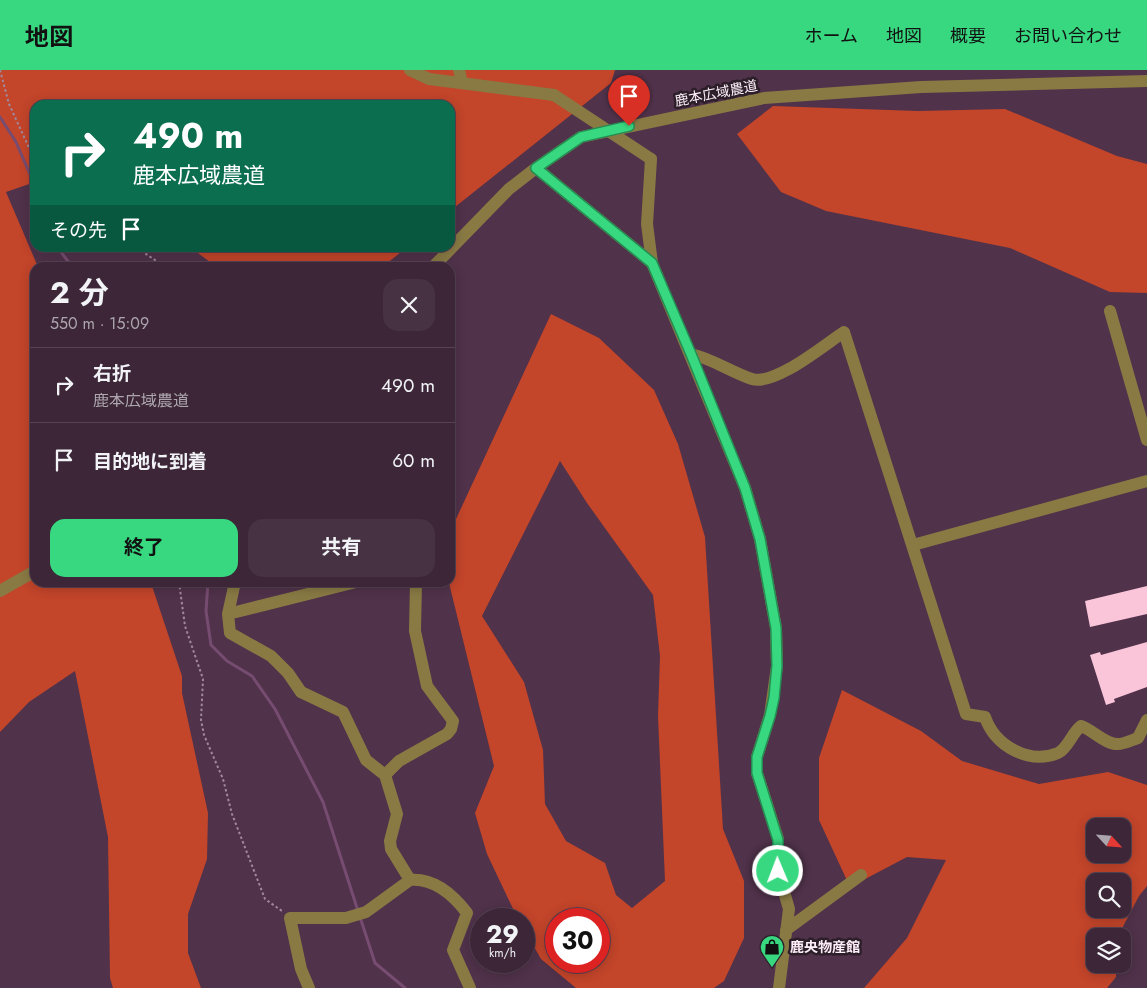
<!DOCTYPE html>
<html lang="ja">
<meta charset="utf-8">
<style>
:root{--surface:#3c2638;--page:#473243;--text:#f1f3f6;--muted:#aca5ae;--line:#554353;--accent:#38d880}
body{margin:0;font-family:Jost,"Noto Sans JP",sans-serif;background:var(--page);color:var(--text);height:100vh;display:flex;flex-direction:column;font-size:19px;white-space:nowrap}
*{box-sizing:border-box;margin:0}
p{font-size:16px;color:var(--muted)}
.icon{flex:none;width:28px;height:28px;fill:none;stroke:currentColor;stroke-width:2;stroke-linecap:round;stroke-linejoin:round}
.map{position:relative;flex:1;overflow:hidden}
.sheet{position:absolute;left:30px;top:192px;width:425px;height:325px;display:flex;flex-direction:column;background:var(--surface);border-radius:15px;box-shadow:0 2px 12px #0003,0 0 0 1px var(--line)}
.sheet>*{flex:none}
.banner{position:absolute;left:30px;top:30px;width:425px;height:152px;border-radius:15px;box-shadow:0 2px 12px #0003,0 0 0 1px var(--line);background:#0b6e4f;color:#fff;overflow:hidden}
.needle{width:32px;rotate:116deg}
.tools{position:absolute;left:1086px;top:748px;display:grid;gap:10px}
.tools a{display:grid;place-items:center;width:45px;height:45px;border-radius:10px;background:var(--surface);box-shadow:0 2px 12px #0003,0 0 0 1px var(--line);font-size:25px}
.speed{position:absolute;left:470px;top:838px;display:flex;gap:10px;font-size:25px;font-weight:700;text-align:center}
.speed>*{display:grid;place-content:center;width:65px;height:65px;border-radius:50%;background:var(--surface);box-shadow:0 2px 12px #0003,0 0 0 1px var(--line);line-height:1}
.speed small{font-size:12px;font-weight:400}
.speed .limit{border:8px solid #d22;background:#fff;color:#111}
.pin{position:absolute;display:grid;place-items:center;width:42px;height:42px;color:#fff;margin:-51px -21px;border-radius:50% 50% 50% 0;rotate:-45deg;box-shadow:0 0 5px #0007}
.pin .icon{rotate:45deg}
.me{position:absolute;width:55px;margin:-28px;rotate:359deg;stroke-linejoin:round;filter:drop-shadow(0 0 4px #0008)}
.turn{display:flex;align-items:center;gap:18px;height:105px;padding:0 20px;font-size:22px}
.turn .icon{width:65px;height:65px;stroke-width:2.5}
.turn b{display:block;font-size:35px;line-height:42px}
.then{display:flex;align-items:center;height:48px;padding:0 20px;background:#0003;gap:10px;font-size:19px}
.round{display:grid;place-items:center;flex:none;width:52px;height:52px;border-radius:15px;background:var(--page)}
.summary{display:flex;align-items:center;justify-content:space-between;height:85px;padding:0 20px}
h1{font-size:30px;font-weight:700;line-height:38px}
.button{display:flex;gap:10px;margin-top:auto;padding:10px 20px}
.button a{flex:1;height:58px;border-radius:15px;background:var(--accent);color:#111;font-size:20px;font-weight:700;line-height:58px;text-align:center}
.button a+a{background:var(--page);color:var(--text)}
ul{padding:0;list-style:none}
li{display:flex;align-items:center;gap:15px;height:75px;padding:0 20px;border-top:1px solid var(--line)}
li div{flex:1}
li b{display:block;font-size:19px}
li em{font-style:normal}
header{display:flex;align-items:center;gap:30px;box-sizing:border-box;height:70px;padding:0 25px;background:var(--accent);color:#111}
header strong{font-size:24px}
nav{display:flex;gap:28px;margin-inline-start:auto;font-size:18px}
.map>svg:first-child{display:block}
.forest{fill:#c3452a;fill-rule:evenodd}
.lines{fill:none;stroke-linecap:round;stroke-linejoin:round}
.stream{stroke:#774c71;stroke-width:3}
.building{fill:#fac4d9}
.path{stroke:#a1899c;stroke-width:2;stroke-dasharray:2.5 2.5;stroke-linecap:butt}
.minor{stroke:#897a44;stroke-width:12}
.minor-bridge{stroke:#897a44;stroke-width:12}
.route-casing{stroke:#248c53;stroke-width:12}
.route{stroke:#38d880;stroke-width:9}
.labels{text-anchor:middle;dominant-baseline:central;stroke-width:5;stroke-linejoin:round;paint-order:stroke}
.street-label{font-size:14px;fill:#fdeefa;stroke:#2d1f2a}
.poi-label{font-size:14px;font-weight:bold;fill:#fdeefa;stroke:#2d1f2a;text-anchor:start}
</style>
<header>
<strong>地図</strong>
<nav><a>ホーム</a><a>地図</a><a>概要</a><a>お問い合わせ</a></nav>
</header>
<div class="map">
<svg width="1147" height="918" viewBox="0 0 1147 918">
<rect width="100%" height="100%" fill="#50324a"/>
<path class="forest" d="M0 0H615L611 13 450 141V35H35V112L6 122 38 197 35 198V512L151 513 182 606V623L208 743 207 789 188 844V883L201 918H113L110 908 108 767 75 601 29 632 0 662Z
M773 36 918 41 1005 39 1117 86 1147 94V223L1110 222 1010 178 826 141 781 122 737 64Z
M191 178H406L381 198 217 197Z
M551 244 599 268 654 320 678 374 705 467 723 759 744 811V868L724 911 714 918H576L541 889 524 859V849H518L516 845 487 784 475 743 494 696 449 513 450 462ZM560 391 587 433 653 525 660 586 658 646 665 811 632 838 616 825 605 793 566 771 545 734 543 680 524 612 482 546ZM556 849H599V891H556Z
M842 620 921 661 962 691 1039 714 1108 702 1147 715V816L1139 826 1118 866H1095V894H1116V907L1107 918H864L907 868 946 790 907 787 850 817 819 750V688ZM1095 756H1122V784H1095ZM1095 811H1122V839H1095Z"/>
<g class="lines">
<path class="stream" d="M0 47 16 72 35 116
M58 178 73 198
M208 512 206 541 211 575 227 591 252 606 275 639 323 732 358 841
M360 847 375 893 405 918"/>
</g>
<path class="building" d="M1147 516V544L1090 557 1085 531Z
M1147 572V617L1114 629 1115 632 1106 635 1090 585 1100 582 1101 585Z"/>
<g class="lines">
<path class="path" d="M0 0 9 34 35 91
M137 178 167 198
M179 512 185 556 203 609 201 650 204 665 223 709 232 744 265 829 282 841"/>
<path class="minor" d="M410 0 429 9 554 25
M459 0 462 13
M651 89 647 154 652 193 745 418 760 469 776 558 777 596 770 645 757 687V703L778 769V801L789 839 779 918
M536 98 652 193
M432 198 509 119 536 98 581 67 764 28 921 17 1147 11
M1110 241 1147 370
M691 284C713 289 731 302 752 309 775 316 824 275 844 262L966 644 985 647C995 676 1029 695 1058 683 1068 678 1072 663 1081 656 1093 660 1106 675 1118 674 1124 674 1132 670 1138 668L1147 650
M913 475 1147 411
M235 512 228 544 230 563 271 586 288 603 301 622 343 642 366 690 385 705 397 744 390 771 391 779 410 810 366 842 346 848H290L301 899 309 918
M0 521 35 501
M228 544 356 512
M385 705 399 691 447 664 451 659 453 651 427 616 415 561 416 512
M410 810C434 808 454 826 467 843L453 880 470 918
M786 860 861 805"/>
<path class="minor-bridge" d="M554 25 651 89"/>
</g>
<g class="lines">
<g class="route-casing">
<path id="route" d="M629 56 581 67 536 98 652 193 691 284 745 418 760 469 776 558 777 596 774 628 770 646 757 687V703L778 770V801"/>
</g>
<use href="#route" class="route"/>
</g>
<defs>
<g id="shop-pin" transform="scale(1.25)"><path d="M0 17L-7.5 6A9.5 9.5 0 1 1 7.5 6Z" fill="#38d880" stroke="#2d1f2a"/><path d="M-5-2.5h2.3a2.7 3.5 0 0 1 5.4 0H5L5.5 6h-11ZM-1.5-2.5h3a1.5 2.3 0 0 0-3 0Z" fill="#111"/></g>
</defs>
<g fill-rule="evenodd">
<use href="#shop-pin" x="772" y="877"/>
</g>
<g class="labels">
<g class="street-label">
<text transform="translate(716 23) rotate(-11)">鹿本広域農道</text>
</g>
<g class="poi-label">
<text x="790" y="877">鹿央物産館</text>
</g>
</g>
</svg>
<div class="tools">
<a><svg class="needle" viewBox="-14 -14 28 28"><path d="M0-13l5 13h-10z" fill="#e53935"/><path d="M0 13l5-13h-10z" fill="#aca5ae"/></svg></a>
<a><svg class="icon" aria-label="search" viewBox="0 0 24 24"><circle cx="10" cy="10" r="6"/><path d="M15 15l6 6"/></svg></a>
<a><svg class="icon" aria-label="layers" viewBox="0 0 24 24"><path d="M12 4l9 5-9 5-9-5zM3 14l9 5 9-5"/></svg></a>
</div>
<div class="speed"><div>29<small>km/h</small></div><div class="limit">30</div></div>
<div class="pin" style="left:629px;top:56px;background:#d93025"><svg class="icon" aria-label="arrive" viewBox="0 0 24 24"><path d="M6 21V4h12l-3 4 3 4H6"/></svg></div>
<svg class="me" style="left:778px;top:801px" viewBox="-20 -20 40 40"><circle r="17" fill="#38d880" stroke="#fff" stroke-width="3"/><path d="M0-11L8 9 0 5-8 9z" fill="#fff"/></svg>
<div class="banner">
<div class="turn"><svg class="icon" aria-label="right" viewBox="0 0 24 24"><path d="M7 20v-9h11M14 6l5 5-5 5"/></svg><div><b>490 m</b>鹿本広域農道</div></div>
<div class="then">その先<svg class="icon" aria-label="arrive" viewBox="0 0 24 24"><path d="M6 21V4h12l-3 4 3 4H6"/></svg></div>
</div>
<section class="sheet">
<div class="summary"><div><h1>2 分</h1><p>550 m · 15:09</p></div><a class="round"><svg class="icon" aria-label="close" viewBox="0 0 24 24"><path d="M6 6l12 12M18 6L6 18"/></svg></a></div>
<ul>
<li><svg class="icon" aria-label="right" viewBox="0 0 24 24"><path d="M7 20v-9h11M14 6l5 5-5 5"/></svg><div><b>右折</b><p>鹿本広域農道</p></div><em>490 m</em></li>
<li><svg class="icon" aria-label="arrive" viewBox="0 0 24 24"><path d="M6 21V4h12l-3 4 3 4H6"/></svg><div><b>目的地に到着</b></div><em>60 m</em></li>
</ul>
<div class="button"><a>終了</a><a>共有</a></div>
</section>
</div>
